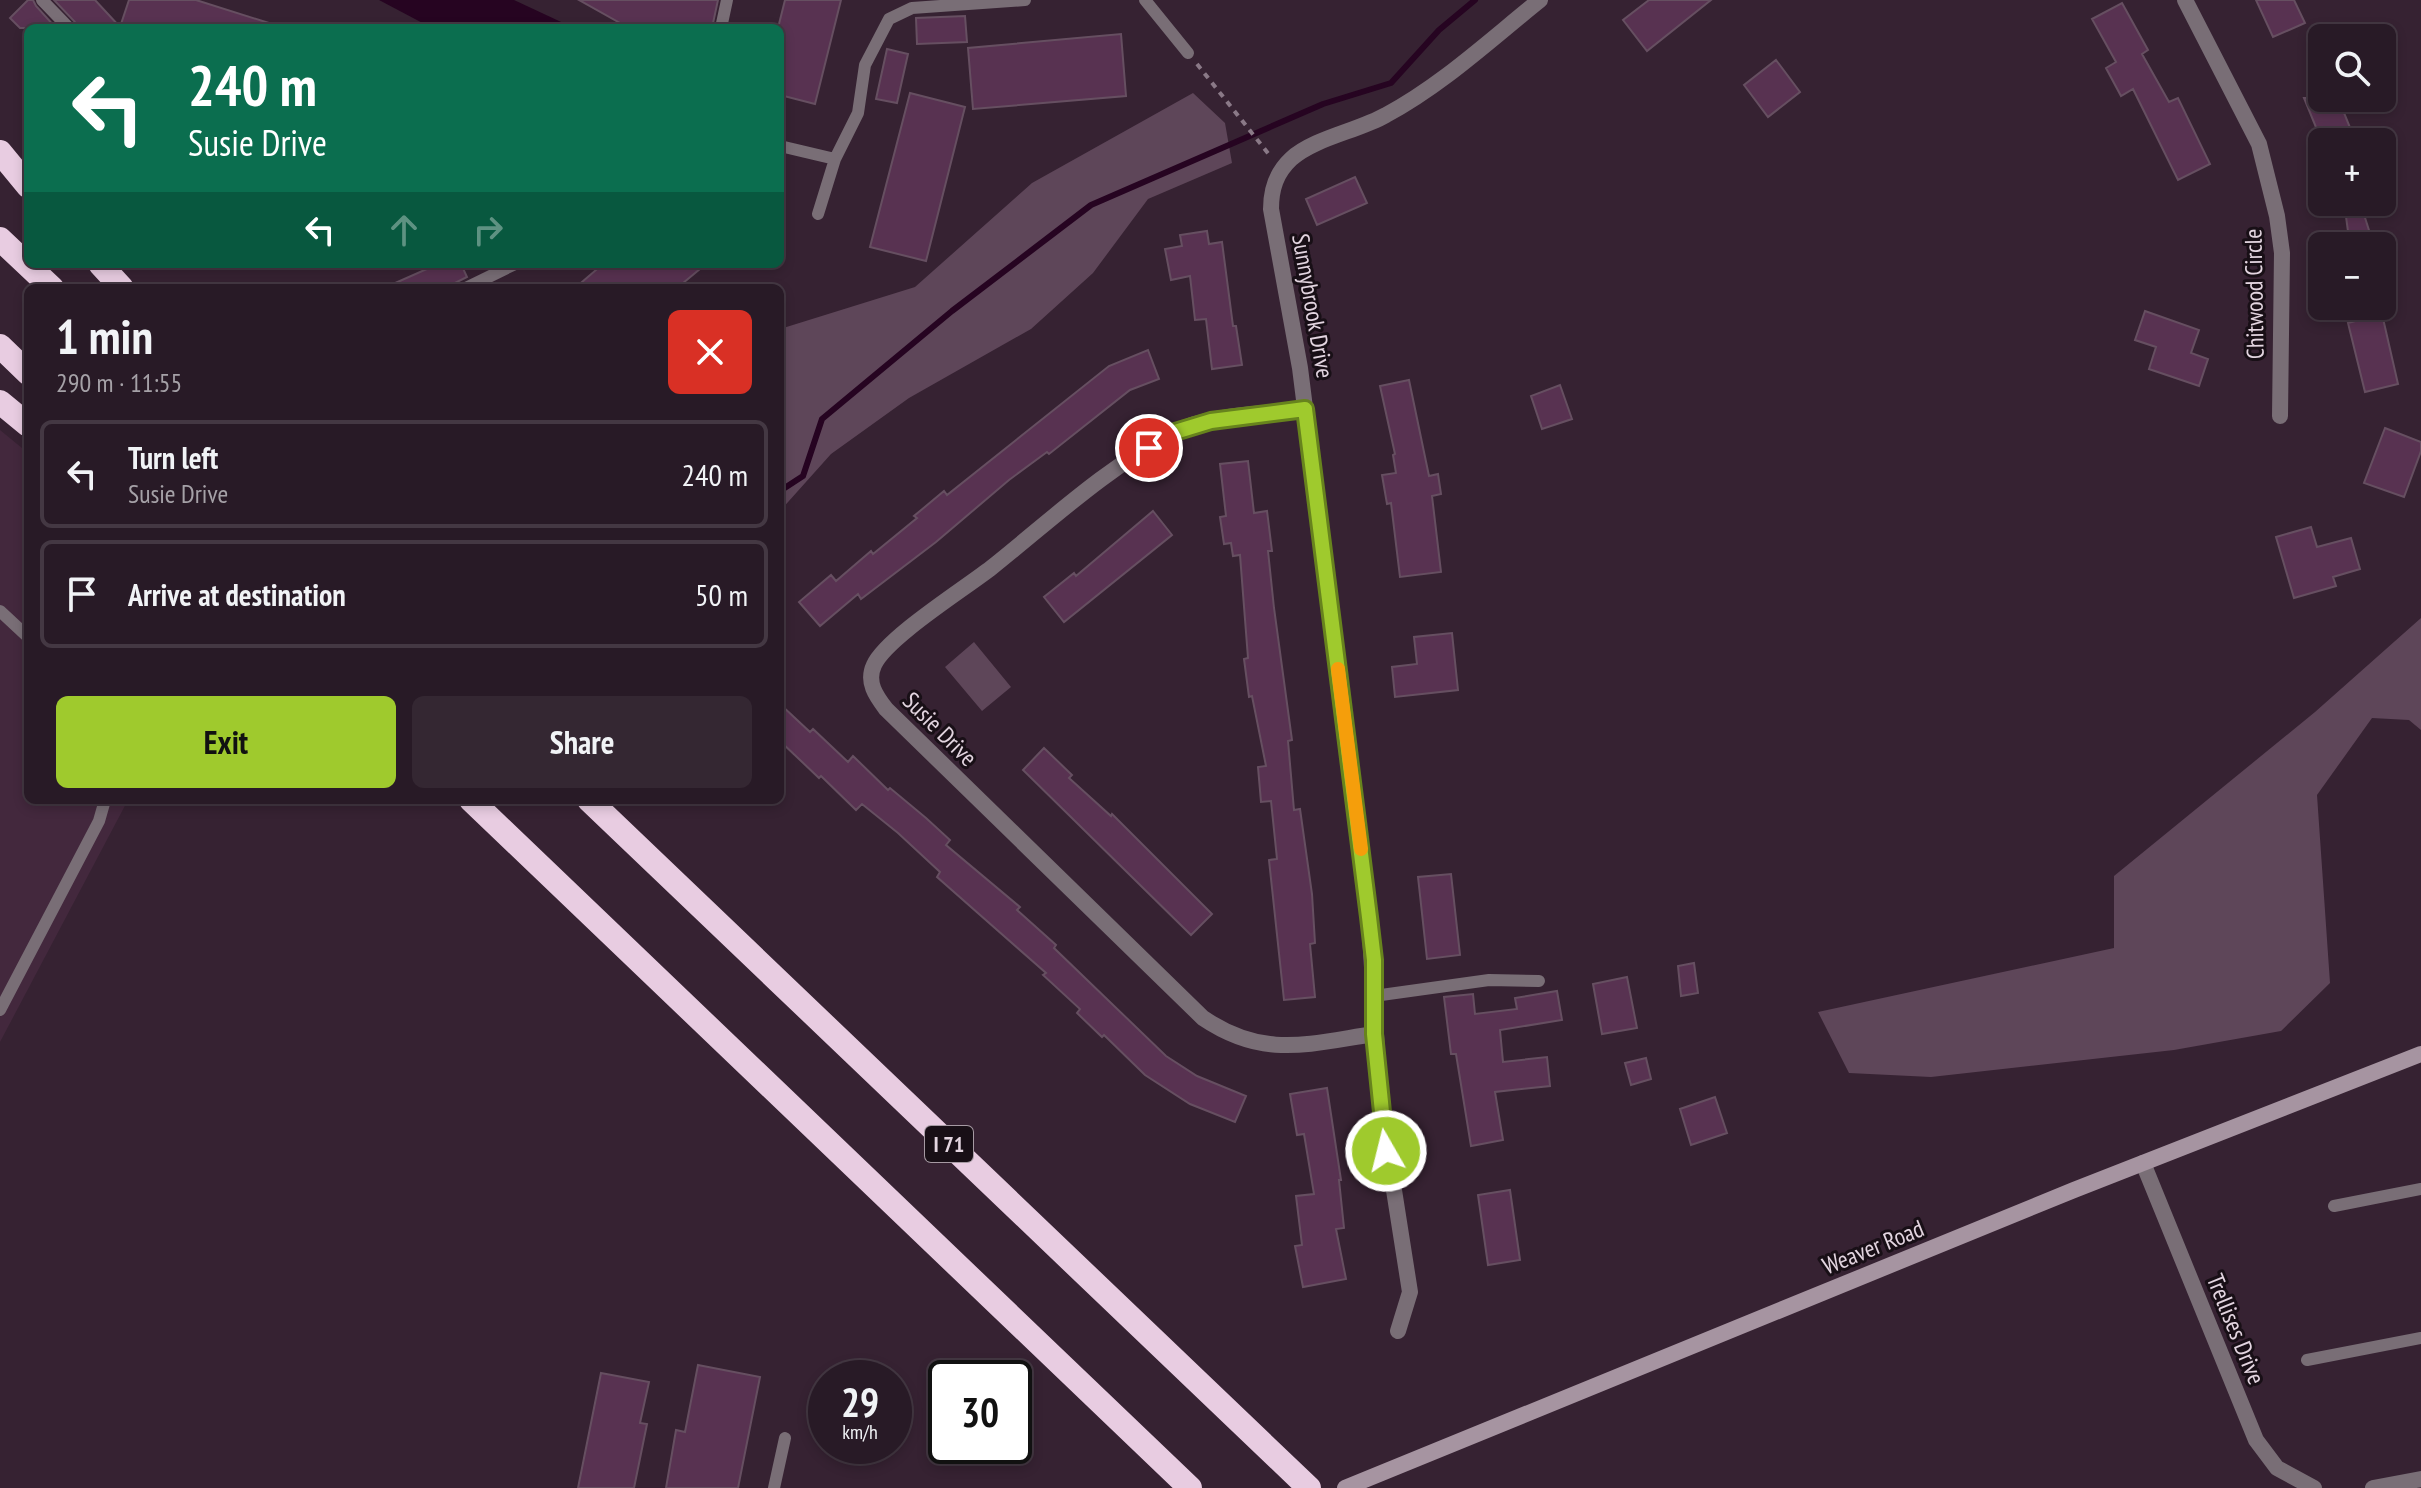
<!DOCTYPE html>
<meta charset="utf-8">
<style>
:root{--surface:#281a26;--page:#342732;--text:#f1f3f6;--muted:#a5a1a7;--line:#443843;--accent:#9fca2d}
body{margin:0;font-family:"PT Sans Narrow",sans-serif;background:var(--page);color:var(--text);height:100vh;display:flex;flex-direction:column;font-size:30px;white-space:nowrap}
*{box-sizing:border-box;margin:0}
p{font-size:26px;color:var(--muted)}
.icon{flex:none;width:44px;height:44px;fill:none;stroke:currentColor;stroke-width:2;stroke-linecap:round;stroke-linejoin:round}
.map{position:relative;flex:1;overflow:hidden}
.drawer{position:absolute;left:24px;top:284px;width:760px;height:520px;display:flex;flex-direction:column;background:var(--surface);border-radius:12px;box-shadow:0 4px 12px #0003,0 0 0 2px var(--line)}
.drawer>*{flex:none}
.banner{position:absolute;left:24px;top:24px;width:760px;height:244px;border-radius:12px;box-shadow:0 4px 12px #0003,0 0 0 2px var(--line);background:#0b6e4f;color:#fff;overflow:hidden}
.buttons{position:absolute;left:2308px;top:24px;display:grid;gap:16px}
.buttons a{display:grid;place-items:center;width:88px;height:88px;border-radius:12px;background:var(--surface);box-shadow:0 4px 12px #0003,0 0 0 2px var(--line);font-size:40px}
.speed{position:absolute;left:808px;top:1360px;display:flex;gap:16px;font-size:40px;font-weight:700;text-align:center}
.speed>*{display:grid;place-content:center;width:104px;height:104px;border-radius:50%;background:var(--surface);box-shadow:0 4px 12px #0003,0 0 0 2px var(--line);line-height:1}
.speed small{font-size:20px;font-weight:400}
.speed .limit{border:4px solid #111;border-radius:12px;background:#fff;color:#111}
.pin{position:absolute;display:grid;place-items:center;width:68px;height:68px;color:#fff;margin:-34px;border:4px solid #fff;border-radius:50%;box-shadow:0 2px 8px #0007}
.me{position:absolute;width:88px;margin:-44px;rotate:352deg;stroke-linejoin:round;filter:drop-shadow(0 0 6px #0008)}
.turn{display:flex;align-items:center;gap:28px;height:168px;padding:0 32px;font-size:36px}
.turn .icon{width:104px;height:104px;stroke-width:2.5}
.turn b{display:block;font-size:56px;line-height:68px}
.lanes{display:flex;align-items:center;height:76px;padding:0 32px;background:#0003;justify-content:center;gap:40px;direction:ltr}
.lanes .off{opacity:.35}
.round{display:grid;place-items:center;flex:none;width:84px;height:84px;border-radius:12px;background:var(--page)}
.summary{display:flex;align-items:center;justify-content:space-between;height:136px;padding:0 32px}
h1{font-size:48px;font-weight:800;line-height:60px}
.cta{display:flex;gap:16px;margin-top:auto;padding:16px 32px}
.cta a{flex:1;height:92px;border-radius:12px;background:var(--accent);color:#111;font-size:32px;font-weight:800;line-height:92px;text-align:center}
.cta a+a{background:var(--page);color:var(--text)}
ul{padding:0;list-style:none}
li{display:flex;align-items:center;gap:24px;height:108px;margin:0 16px 12px;padding:0 16px;border:4px solid var(--line);border-radius:12px}
li div{flex:1}
li b{display:block;font-size:30px}
li em{font-style:normal}
.map>svg:first-child{display:block}
.built{fill:#43283d}
.green{fill:#5e4659}
.water{fill:#260421}
.lines{fill:none;stroke-linecap:round;stroke-linejoin:round}
.stream{stroke:#260421;stroke-width:6}
.building{fill:#583251;stroke:#664f61;stroke-width:2}
.path{stroke:#8a7987;stroke-width:4;stroke-dasharray:6 6;stroke-linecap:butt}
.service{stroke:#796e76;stroke-width:12}
.minor{stroke:#796e76;stroke-width:16}
.secondary{stroke:#a694a1;stroke-width:16}
.motorway{stroke:#e8cce1;stroke-width:24}
.route-casing{stroke:#67831d;stroke-width:20}
.route{stroke:#9fca2d;stroke-width:14}
.slow{stroke:#f59e0b;stroke-width:14}
.labels{text-anchor:middle;dominant-baseline:central;stroke-width:6;stroke-linejoin:round;paint-order:stroke}
.shield{fill:#180f16;stroke:#a69aa3;stroke-width:2}
.shield-label{font-size:22px;font-weight:bold;fill:#e3d5e0}
.street-label{font-size:24px;fill:#e3d5e0;stroke:#180f16}
</style>
<div class="map">
<svg width="2421" height="1488" viewBox="0 0 2421 1488">
<rect width="100%" height="100%" fill="#362232"/>
<path class="built" d="M0 430 28 453V800H128L0 1042Z"/>
<path class="green" d="M1193 93 1225 123 1232 163 1148 199 1093 273 1031 329 909 398 831 454 780 511V329L915 287 1032 183Z
M2421 618V730L2409 720 2372 718 2317 795 2330 983 2281 1031 2174 1050 1931 1077 1849 1073 1818 1012 2114 948V876L2315 712Z
M974 642 1011 687 982 711 945 667Z"/>
<path class="water" d="M379 0H514L574 28H432Z"/>
<g class="lines">
<path class="stream" d="M780 491 803 476 822 419 952 311 1091 205 1323 104 1391 83 1439 30 1475 0"/>
</g>
<path class="building" d="M28 0H33L36 6 56 28H20L10 18Z
M54 0H95L120 27 129 0H196L272 24 271 28H78L75 22Z
M579 0H718L712 28H629Z
M785 0H841L815 104 780 95V28H778Z
M1649 0H1711L1647 51 1623 20Z
M2256 0H2294L2305 23 2273 37Z
M2122 3 2148 50 2142 54 2169 102 2178 98 2210 164 2178 180 2133 89 2121 96 2106 68 2116 62 2092 19Z
M965 16 967 42 917 44 916 18Z
M1121 34 1126 96 973 109 968 48Z
M887 49 908 54 897 103 876 99Z
M1776 60 1800 92 1768 117 1744 85Z
M910 93 965 107 926 261 870 247Z
M2304 98H2338L2353 135 2335 142H2322Z
M1355 177 1367 203 1317 225 1306 199Z
M2344 202H2360L2374 246H2350Z
M1207 231 1209 244 1222 242 1233 326H1236L1242 365 1212 369 1206 319 1195 320 1190 276 1171 280 1165 249 1182 246 1180 235Z
M438 264H461L467 277 445 288H384Z
M603 264H706L677 288H575Z
M2145 311 2199 330 2191 353 2208 359 2199 386 2149 369 2156 347 2135 340Z
M2382 314 2398 384 2365 392 2348 323Z
M1148 350 1159 379 1130 390 1049 454 1047 452 1009 480 936 542 861 599 858 594 820 626 799 602 831 575 836 581 871 551 873 554 917 518 914 516 944 491 947 495 1109 366Z
M1409 380 1429 476 1438 474 1441 494 1432 496 1441 572 1400 577 1391 503 1387 504 1382 475 1396 473 1393 455 1395 454 1380 386Z
M1560 385 1572 419 1542 429 1531 396Z
M2385 428 2421 442V451L2404 497 2364 483Z
M1248 461 1254 513 1267 511 1272 551H1268L1274 608 1292 740 1288 741 1294 810 1300 809 1312 894 1315 943 1310 944 1315 997 1284 1000 1269 860 1277 859 1271 801 1261 802 1258 767 1266 766 1252 696 1249 697 1244 659 1248 658 1240 555 1233 556 1231 543 1224 544 1220 517 1226 516 1220 464Z
M1153 511 1172 535 1064 622 1044 597 1074 573 1076 576Z
M2311 527 2317 547 2351 538 2360 569 2333 577 2336 586 2294 598 2276 537Z
M1452 633 1458 690 1395 697 1392 667 1417 664 1414 637Z
M780 704 810 732 813 729 848 762 853 756 888 790 890 788 926 818 950 840 946 845 1020 907 1017 910 1056 945 1054 948 1166 1056 1197 1076 1246 1096 1235 1122 1190 1104 1145 1075 1104 1035 1102 1037 1077 1013 1080 1009 1043 975 1046 973 937 877 940 872 898 833 862 804 856 810 821 776 819 778 780 741Z
M1044 748 1072 775 1069 778 1111 816 1112 814 1212 914 1191 935 1023 770Z
M1451 874 1460 955 1427 959 1418 877Z
M1694 963 1698 993 1681 996 1678 966Z
M1627 977 1637 1028 1602 1034 1593 984Z
M1557 991 1562 1020 1500 1030 1503 1062 1547 1057 1550 1086 1495 1092 1503 1140 1471 1146 1456 1054H1451L1444 997 1473 994 1475 1014 1517 1009 1515 998Z
M1646 1058 1651 1079 1631 1085 1625 1063Z
M1327 1088 1341 1180H1339L1344 1228 1336 1229 1346 1279 1303 1287 1295 1246 1302 1245 1296 1196 1314 1194 1304 1134 1297 1135 1290 1094Z
M1715 1097 1727 1133 1691 1145 1680 1109Z
M1510 1190 1520 1260 1488 1265 1478 1195Z
M698 1365 760 1377 738 1488H666L676 1430 685 1432Z
M601 1373 649 1382 640 1423 647 1424 634 1488H578Z"/>
<g class="lines">
<path class="path" d="M1197 64 1271 157"/>
<path class="service" d="M42 0 69 28
M1145 0 1188 53
M721 28 727 0
M780 146 835 159
M818 214 835 159 858 113 865 65 889 19 912 8 1025 0
M466 288 515 264
M0 611 28 637
M1374 996 1489 980 1539 981
M0 1010 99 821 105 800
M2334 1206 2421 1189
M2307 1360 2421 1338
M774 1488 785 1438"/>
<path class="minor" d="M2185 0 2259 144 2277 216 2282 253 2280 416
M1305 409C1265 414 1208 414 1173 433 1106 468 1050 521 991 568 964 589 886 638 874 665 866 682 876 696 886 709L1203 1018C1264 1059 1307 1044 1374 1034
M2143 1163 2256 1440 2277 1468 2314 1488
M1398 1331 1410 1292 1380 1101 1369 917 1300 368 1271 209C1271 189 1276 173 1291 159 1314 138 1358 131 1386 115 1442 85 1490 40 1540 0
M2373 1488 2421 1479"/>
<path class="secondary" d="M1345 1488 2074 1190 2421 1054"/>
<path class="motorway" d="M0 152 28 186
M0 239 52 288
M100 264 122 288
M0 346 28 373
M0 402 28 425
M471 800 1190 1488
M589 800 1309 1488"/>
</g>
<g class="lines">
<g class="route-casing">
<path id="route" d="M1149 448 1175 432 1211 421 1305 409 1369 917 1374 960V1034L1386 1151"/>
</g>
<use href="#route" class="route"/>
<path class="slow" d="M1338 669 1361 849"/>
</g>
<g class="labels">
<rect class="shield" x="925" y="1126" width="48" height="36" rx="6"/>
<g class="shield-label">
<text x="949" y="1144">I 71</text>
</g>
<g class="street-label">
<text transform="translate(2254 294) rotate(-91)">Chitwood Circle</text>
<text transform="translate(1313 306) rotate(80)">Sunnybrook Drive</text>
<text transform="translate(940 729) rotate(45)">Susie Drive</text>
<text transform="translate(1873 1247) rotate(-22)">Weaver Road</text>
<text transform="translate(2236 1329) rotate(68)">Trellises Drive</text>
</g>
</g>
</svg>
<div class="buttons">
<a><svg class="icon" aria-label="search" viewBox="0 0 24 24"><circle cx="10" cy="10" r="6"/><path d="M15 15l6 6"/></svg></a>
<a>+</a>
<a>−</a>
</div>
<div class="speed"><div>29<small>km/h</small></div><div class="limit">30</div></div>
<div class="pin" style="left:1149px;top:448px;background:#d93025"><svg class="icon" aria-label="arrive" viewBox="0 0 24 24"><path d="M6 21V4h12l-3 4 3 4H6"/></svg></div>
<svg class="me" style="left:1386px;top:1151px" viewBox="-20 -20 40 40"><circle r="17" fill="#9fca2d" stroke="#fff" stroke-width="3"/><path d="M0-11L8 9 0 5-8 9z" fill="#fff"/></svg>
<div class="banner">
<div class="turn"><svg class="icon" aria-label="left" viewBox="0 0 24 24"><path d="M17 20v-9H6M10 6l-5 5 5 5"/></svg><div><b>240 m</b>Susie Drive</div></div>
<div class="lanes"><svg class="icon" aria-label="left" viewBox="0 0 24 24"><path d="M17 20v-9H6M10 6l-5 5 5 5"/></svg><svg class="icon off" aria-label="ahead" viewBox="0 0 24 24"><path d="M12 20V5M6 11l6-6 6 6"/></svg><svg class="icon off" aria-label="right" viewBox="0 0 24 24"><path d="M7 20v-9h11M14 6l5 5-5 5"/></svg></div>
</div>
<section class="drawer">
<div class="summary"><div><h1>1 min</h1><p>290 m · 11:55</p></div><a class="round" style="background:#d93025;color:#fff"><svg class="icon" aria-label="close" viewBox="0 0 24 24"><path d="M6 6l12 12M18 6L6 18"/></svg></a></div>
<ul>
<li><svg class="icon" aria-label="left" viewBox="0 0 24 24"><path d="M17 20v-9H6M10 6l-5 5 5 5"/></svg><div><b>Turn left</b><p>Susie Drive</p></div><em>240 m</em></li>
<li><svg class="icon" aria-label="arrive" viewBox="0 0 24 24"><path d="M6 21V4h12l-3 4 3 4H6"/></svg><div><b>Arrive at destination</b></div><em>50 m</em></li>
</ul>
<div class="cta"><a>Exit</a><a>Share</a></div>
</section>
</div>
